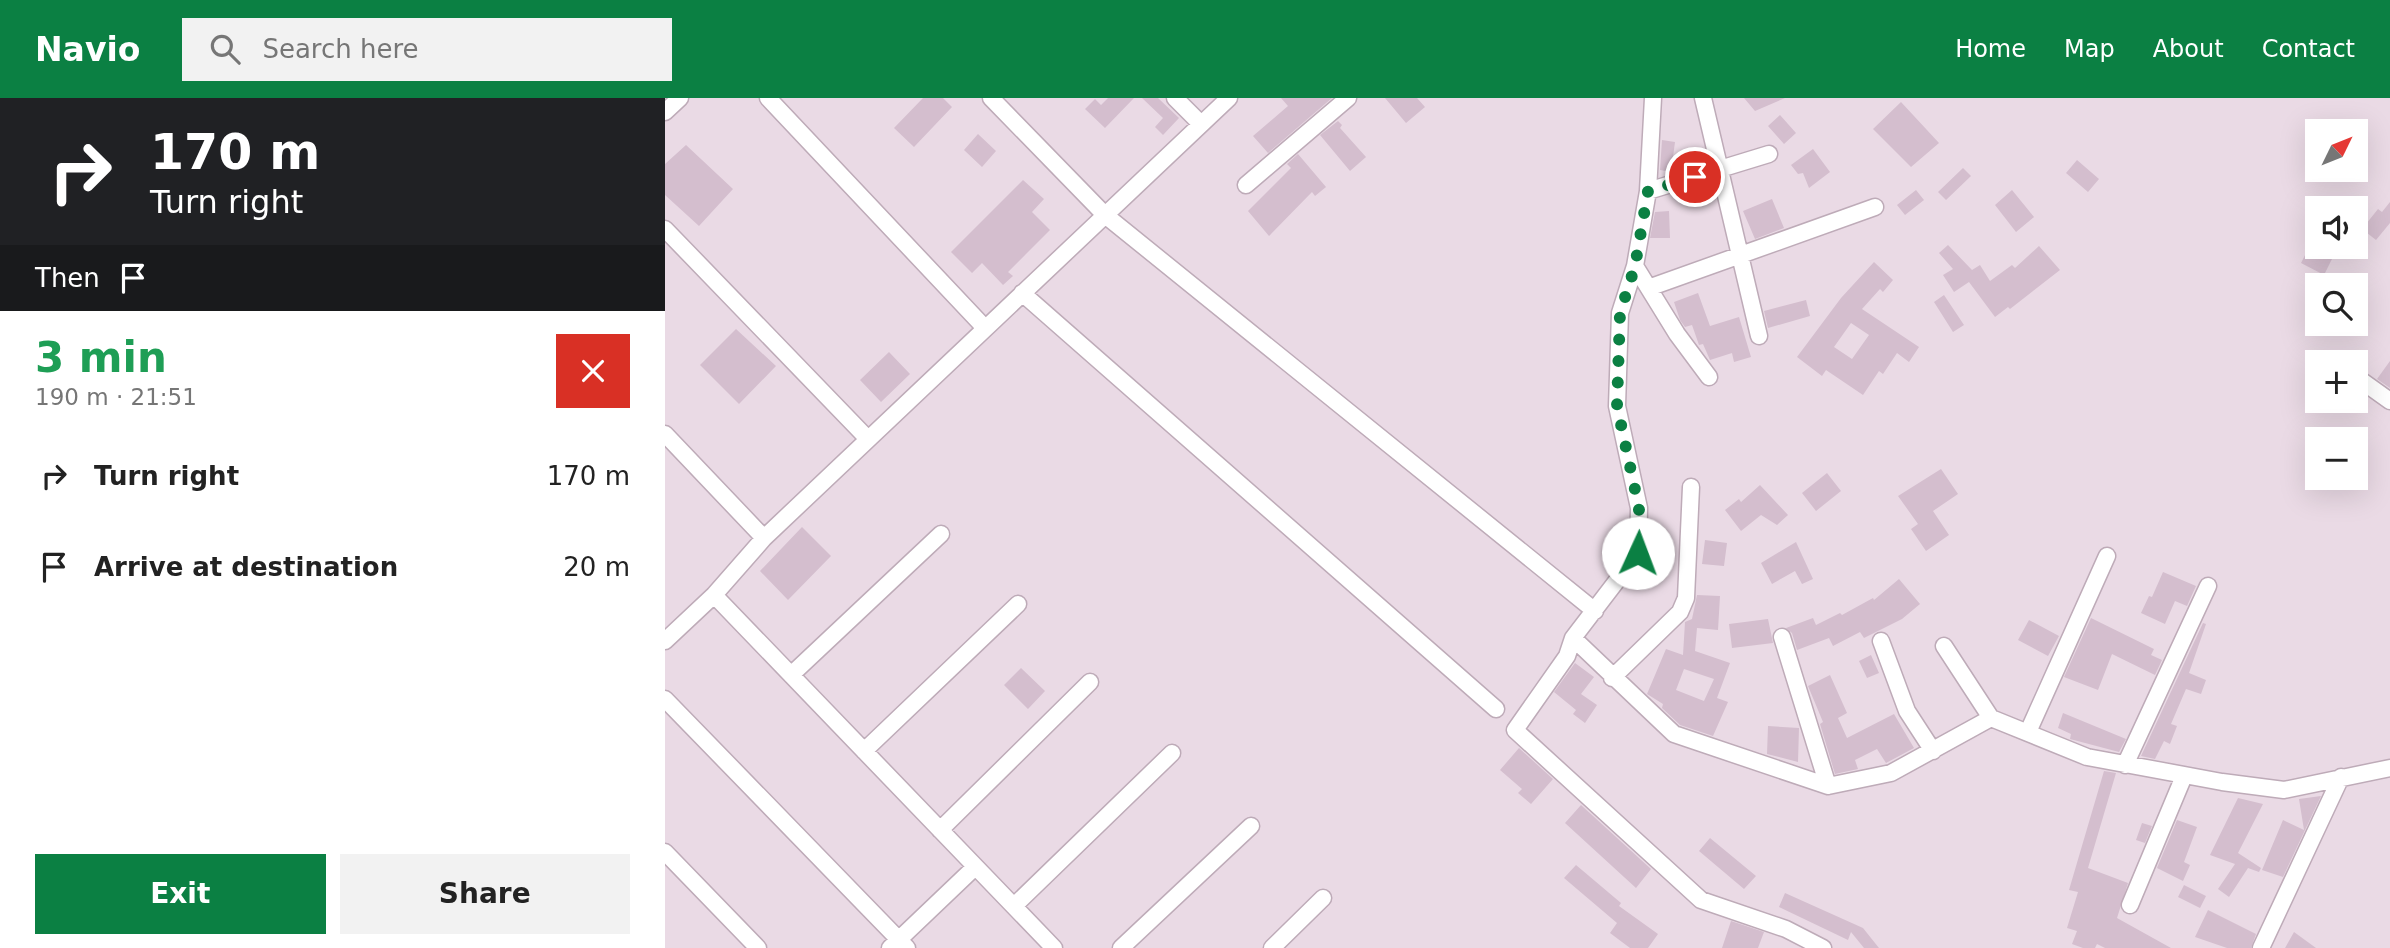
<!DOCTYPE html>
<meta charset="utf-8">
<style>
:root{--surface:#fff;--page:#f2f2f2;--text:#222;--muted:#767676;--accent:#0b8043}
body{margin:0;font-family:"DejaVu Sans",sans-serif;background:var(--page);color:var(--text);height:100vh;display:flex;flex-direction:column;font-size:26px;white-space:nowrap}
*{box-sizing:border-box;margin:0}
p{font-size:23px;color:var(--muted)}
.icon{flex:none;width:38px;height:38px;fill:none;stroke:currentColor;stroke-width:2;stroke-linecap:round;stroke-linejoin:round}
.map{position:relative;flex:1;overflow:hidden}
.panel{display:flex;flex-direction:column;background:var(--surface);width:665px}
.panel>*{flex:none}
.guide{background:#202124;color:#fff;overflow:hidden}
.needle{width:46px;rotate:47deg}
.fabs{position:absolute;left:1640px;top:21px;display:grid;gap:14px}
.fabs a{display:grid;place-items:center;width:63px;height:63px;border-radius:0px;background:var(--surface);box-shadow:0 7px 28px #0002;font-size:35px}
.pin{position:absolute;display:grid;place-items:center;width:60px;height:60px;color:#fff;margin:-30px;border:4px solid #fff;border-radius:50%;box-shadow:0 2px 7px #0007}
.me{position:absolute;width:77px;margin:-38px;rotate:2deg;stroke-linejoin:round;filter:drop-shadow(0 0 5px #0008)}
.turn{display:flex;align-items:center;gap:24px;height:147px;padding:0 35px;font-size:32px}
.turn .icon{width:91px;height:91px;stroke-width:2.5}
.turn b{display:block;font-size:49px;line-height:60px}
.then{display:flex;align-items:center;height:66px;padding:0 35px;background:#0003;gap:14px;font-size:26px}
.round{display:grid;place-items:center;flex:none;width:74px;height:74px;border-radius:0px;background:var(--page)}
.overview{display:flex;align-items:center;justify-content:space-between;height:119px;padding:0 35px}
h1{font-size:42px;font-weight:600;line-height:52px;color:#1e9e55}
.cta{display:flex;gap:14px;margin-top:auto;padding:14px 35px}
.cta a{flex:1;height:80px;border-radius:0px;background:var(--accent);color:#fff;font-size:28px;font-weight:600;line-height:80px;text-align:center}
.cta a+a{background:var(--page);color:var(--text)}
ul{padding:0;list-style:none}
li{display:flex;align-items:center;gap:21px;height:91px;padding:0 35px}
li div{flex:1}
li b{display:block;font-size:26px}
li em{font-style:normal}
header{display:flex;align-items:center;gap:42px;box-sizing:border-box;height:98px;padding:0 35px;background:var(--accent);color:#fff}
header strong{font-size:33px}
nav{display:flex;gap:38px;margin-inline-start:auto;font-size:24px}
.search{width:490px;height:63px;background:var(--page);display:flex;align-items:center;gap:18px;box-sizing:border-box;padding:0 24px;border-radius:0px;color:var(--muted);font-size:26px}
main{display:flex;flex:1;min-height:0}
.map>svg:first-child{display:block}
.residential{fill:#eadae5;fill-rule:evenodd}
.building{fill:#d4bece;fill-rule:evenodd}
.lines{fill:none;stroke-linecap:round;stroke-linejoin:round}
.street-casing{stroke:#beabb8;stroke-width:19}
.street{stroke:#fff;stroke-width:16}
.route{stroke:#0b8043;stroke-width:12;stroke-dasharray:0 21.6}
</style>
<header>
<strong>Navio</strong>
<div class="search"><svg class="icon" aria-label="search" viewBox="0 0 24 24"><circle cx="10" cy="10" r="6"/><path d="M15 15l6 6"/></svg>Search here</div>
<nav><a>Home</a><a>Map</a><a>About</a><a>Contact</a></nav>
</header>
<main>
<section class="panel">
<div class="guide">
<div class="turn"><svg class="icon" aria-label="right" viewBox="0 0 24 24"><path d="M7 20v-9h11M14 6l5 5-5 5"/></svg><div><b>170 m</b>Turn right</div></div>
<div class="then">Then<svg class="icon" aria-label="arrive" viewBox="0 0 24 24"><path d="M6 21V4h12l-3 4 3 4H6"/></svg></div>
</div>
<div class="overview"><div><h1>3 min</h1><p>190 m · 21:51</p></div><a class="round" style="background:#d93025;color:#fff"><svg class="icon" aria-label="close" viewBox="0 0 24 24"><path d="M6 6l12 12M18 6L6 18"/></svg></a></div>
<ul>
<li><svg class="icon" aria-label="right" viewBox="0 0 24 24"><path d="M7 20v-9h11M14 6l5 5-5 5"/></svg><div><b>Turn right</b></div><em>170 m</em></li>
<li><svg class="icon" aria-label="arrive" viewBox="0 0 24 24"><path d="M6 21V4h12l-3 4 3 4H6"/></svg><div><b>Arrive at destination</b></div><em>20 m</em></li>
</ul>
<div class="cta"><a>Exit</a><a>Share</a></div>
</section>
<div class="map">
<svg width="1725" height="850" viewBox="0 0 1725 850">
<rect width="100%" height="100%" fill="#f3e8ef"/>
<path class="residential" d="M0 0H1725V850H0ZM1652 33H1690V72H1652ZM1652 110H1690V149H1652ZM1652 187H1690V226H1652ZM1652 264H1690V303H1652ZM1652 341H1690V380H1652Z"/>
<path class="building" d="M258 0H278L287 9 249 49 229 30Z
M443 0H469L440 30 420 11 430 1 436 7Z
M477 0H493L514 20 498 37 490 29 498 20Z
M616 0H667L603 55 588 38 623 8Z
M720 0H752L760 9 741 25Z
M1079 0H1120L1090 13Z
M1236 4 1274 45 1246 69 1208 31Z
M1115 17 1131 35 1119 46 1103 28Z
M673 23 677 27 675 30 701 59 685 73 655 37Z
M313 36 331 53 317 69 299 52Z
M997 42 1010 44 1006 74 995 72Z
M21 47 68 91 34 128 0 97V66Z
M1148 51 1165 74 1144 90 1138 75 1133 76 1126 67Z
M633 56 661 89 650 98 647 94 604 138 583 113 626 70 622 66Z
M1412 62 1434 81 1423 94 1401 75Z
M1298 70 1306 78 1281 102 1273 94Z
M358 82 379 101 367 114 385 132 343 174 348 178 338 187 317 165 307 175 286 154Z
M1251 92 1259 102 1240 117 1232 107Z
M1347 92 1369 119 1351 134 1330 107Z
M1107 101 1119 130 1090 141 1078 113Z
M1725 104V125L1711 142 1697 131 1713 111 1717 114Z
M1004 113 1005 140H985L990 114Z
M1283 147 1307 172 1315 167 1325 183 1347 167 1350 170 1374 148 1395 172 1345 211 1343 209 1330 219 1304 184 1289 194 1278 177 1288 171 1274 155Z
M1644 149H1673L1659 177 1636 165Z
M1209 164 1228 182 1218 194 1215 191 1197 211 1254 249 1244 264 1232 255 1218 276 1214 273 1198 297 1161 272 1157 278 1132 259 1176 200ZM1186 225 1204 237 1187 261 1169 249Z
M1033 195 1045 228 1074 219 1086 259 1069 264 1067 255 1045 262 1038 246 1034 247 1027 227 1020 229 1015 222 1009 204Z
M1279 197 1299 227 1288 234 1269 204Z
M1141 202 1145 218 1103 230 1099 213Z
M71 231 111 268 74 306 35 267Z
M224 254 245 276 216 304 195 282Z
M1725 263V290L1712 281Z
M1276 371 1293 396 1268 413 1284 437 1261 453 1246 431 1253 426 1233 398Z
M1162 375 1176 393 1151 413 1137 395Z
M1095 387 1123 417 1112 427 1096 417 1076 433 1060 412 1074 401 1076 404Z
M137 429 166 458 123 502 95 473Z
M1040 442 1062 445 1059 468 1037 466Z
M1131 444 1148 481 1137 486 1130 473 1107 486 1096 465Z
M1498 474 1531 488 1522 508 1510 503 1500 526 1476 515 1484 498 1487 499Z
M1234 481 1255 506 1237 521 1199 540 1195 534 1168 548 1164 540 1132 552 1127 535 1121 530 1148 520 1151 527 1175 515 1177 517 1208 500 1209 502Z
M1032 497 1055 498 1053 532 1032 530 1030 553 1065 565 1052 600 1063 604 1048 638 1015 627 997 610 998 606 982 596 1001 551 1018 557 1020 524 1027 521ZM1019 571 1049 581 1039 603 1011 592Z
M1426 520 1489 551 1486 557 1497 562 1490 577 1447 556 1433 592 1399 579Z
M1103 521 1108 545 1067 550 1064 526Z
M1364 522 1394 538 1383 558 1353 542Z
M1538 525 1541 526 1524 575 1541 582 1536 596 1521 591 1506 626 1512 628 1505 646 1499 643 1490 661 1476 658Z
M1206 557 1214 575 1202 580 1194 563Z
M910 565 929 579 916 596 932 607 920 625 908 616 911 612 889 594Z
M356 570 380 593 363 611 339 587Z
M1165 577 1182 615 1173 620 1182 640 1229 616 1249 650 1221 665 1212 651 1190 662 1193 671 1170 676 1155 626 1158 624 1143 588Z
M1398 615 1461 641 1454 654 1405 641 1406 636 1393 630Z
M1103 628 1134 630 1133 664 1102 656Z
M854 650 888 681 866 706 853 695 857 691 835 672Z
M1439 673 1451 675 1423 770 1463 785 1452 820 1506 850H1440L1432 846 1430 850H1418L1407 846 1412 833 1402 830 1413 794 1404 792Z
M1656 698 1618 779 1597 772 1618 722 1639 732 1634 701Z
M1573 700 1598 706 1573 755 1596 770 1594 774 1583 770 1564 799 1553 791 1570 766 1545 757Z
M916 707 986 771 971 790 900 725Z
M1512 722 1532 729 1519 764 1525 767 1518 783 1492 770Z
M1477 725 1487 728 1480 745 1471 742Z
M1045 740 1091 778 1079 791 1034 753Z
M911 767 956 805 954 808 993 836 983 850H965L945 835 952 825 899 780Z
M1519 787 1541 798 1535 810 1513 799Z
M1120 795 1198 830 1214 850H1199L1186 834 1183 842 1114 809Z
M1543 812 1591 836 1586 850H1562L1530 839Z
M1066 823 1099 834 1093 850H1057Z
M1629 834 1651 850H1620Z"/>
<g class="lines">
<g class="street-casing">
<path id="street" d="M103 0 320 230
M326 0 440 117 930 513
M510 0 536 26
M988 0 983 93 970 168 955 215 952 308 974 410 973 455 908 540 902 558 850 632 1036 802 1121 831 1158 850
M1038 0 1094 238
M0 14 15 0
M581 87 683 0
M983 93 1104 56
M0 131 203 341
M970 168 1012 236 1044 279
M986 189 1210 109
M357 195 831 611
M1690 278 1725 303
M0 336 99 440
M49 497 389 850
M1117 539 1163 688
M908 540 1009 636 1163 688 1226 675 1326 620
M0 543 49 497 99 440 564 0
M1216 543 1242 613 1268 653
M1279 548 1326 620 1422 659 1557 684 1619 692 1725 670
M126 577 276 436
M947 580 1015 514 1021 500 1026 389
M0 601 242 850
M1363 634 1442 458
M199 653 353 506
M1460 667 1543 488
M275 732 425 584
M0 754 93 850
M1465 807 1519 678
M349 808 507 655
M225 850 310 769
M456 850 586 728
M607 850 658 800
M1596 850 1676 679"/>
</g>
<use href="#street" class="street"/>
</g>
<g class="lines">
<path class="route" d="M973 455 974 410 952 308 955 215 970 168 983 93 1030 79"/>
</g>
</svg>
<div class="fabs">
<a><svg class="needle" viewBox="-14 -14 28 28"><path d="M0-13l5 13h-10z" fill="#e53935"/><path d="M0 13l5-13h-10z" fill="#767676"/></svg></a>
<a><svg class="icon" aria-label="sound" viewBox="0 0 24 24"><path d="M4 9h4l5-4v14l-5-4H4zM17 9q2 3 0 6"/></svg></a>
<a><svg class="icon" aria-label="search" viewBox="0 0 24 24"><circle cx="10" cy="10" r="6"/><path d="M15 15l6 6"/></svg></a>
<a>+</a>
<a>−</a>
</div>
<div class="pin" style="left:1030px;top:79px;background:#d93025"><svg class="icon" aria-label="arrive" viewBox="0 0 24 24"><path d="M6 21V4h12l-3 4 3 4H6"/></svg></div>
<svg class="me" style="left:973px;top:455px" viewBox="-20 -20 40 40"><circle r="19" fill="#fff"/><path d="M0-13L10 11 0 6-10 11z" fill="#0b8043"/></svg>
</div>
</main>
